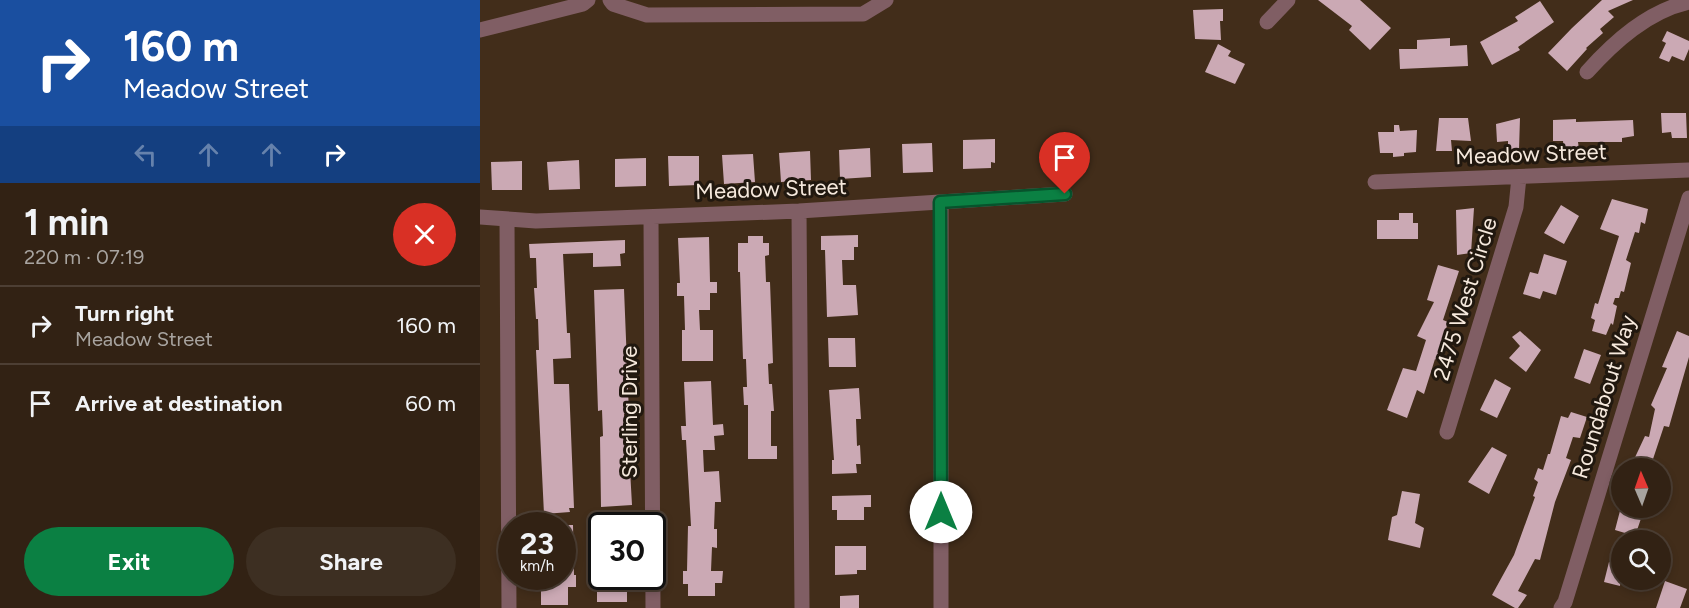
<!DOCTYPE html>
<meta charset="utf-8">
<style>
:root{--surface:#322214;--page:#3d2f22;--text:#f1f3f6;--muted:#a8a4a0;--line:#4d3f34;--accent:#0b8043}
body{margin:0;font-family:Figtree,sans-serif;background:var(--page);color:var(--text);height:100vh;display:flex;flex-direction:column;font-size:22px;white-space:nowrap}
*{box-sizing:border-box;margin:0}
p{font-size:20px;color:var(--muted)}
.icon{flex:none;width:33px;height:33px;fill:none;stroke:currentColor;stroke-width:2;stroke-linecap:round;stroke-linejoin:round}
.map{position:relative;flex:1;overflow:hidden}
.details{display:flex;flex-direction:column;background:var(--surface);width:480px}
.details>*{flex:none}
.banner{background:#1a4fa0;color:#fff;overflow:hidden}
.needle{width:39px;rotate:358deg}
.controls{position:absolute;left:1131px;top:458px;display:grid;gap:12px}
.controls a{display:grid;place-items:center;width:60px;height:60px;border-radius:50%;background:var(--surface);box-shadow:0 3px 9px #0003,0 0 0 2px var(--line);font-size:30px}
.speed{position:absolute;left:18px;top:512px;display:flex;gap:12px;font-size:30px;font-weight:700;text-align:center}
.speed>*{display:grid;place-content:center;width:78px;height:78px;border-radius:50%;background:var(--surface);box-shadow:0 3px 9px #0003,0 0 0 2px var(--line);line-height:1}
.speed small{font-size:15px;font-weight:400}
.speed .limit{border:3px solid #111;border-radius:9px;background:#fff;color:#111}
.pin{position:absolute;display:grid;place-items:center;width:51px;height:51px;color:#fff;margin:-62px -26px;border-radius:50% 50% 50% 0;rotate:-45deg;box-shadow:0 0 6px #0007}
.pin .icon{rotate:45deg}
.me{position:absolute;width:66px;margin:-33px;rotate:0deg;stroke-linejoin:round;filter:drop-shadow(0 0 4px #0008)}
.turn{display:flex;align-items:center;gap:21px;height:126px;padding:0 24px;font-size:27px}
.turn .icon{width:78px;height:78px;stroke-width:2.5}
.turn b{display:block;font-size:42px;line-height:51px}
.lanes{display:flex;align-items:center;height:57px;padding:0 24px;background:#0003;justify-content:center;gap:30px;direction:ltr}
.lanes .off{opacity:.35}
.round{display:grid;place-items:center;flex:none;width:63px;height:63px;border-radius:32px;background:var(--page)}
.headline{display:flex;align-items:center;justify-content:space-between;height:102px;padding:0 24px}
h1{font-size:36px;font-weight:700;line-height:45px}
.action{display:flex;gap:12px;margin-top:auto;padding:12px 24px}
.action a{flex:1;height:69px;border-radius:36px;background:var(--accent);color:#fff;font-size:24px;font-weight:700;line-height:69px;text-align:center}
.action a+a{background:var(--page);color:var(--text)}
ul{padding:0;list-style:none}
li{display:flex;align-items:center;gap:18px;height:78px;padding:0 24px;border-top:2px solid var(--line)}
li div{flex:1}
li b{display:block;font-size:22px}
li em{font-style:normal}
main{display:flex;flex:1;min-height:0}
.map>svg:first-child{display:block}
.building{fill:#cba9b4}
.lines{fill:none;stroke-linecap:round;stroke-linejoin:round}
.minor{stroke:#805e64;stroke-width:15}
.route-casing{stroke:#07532c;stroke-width:15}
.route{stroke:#0b8043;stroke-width:10}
.labels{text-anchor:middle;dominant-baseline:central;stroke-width:6;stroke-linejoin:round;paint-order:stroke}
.street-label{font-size:22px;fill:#f6e9dd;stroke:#21180f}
</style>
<main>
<section class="details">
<div class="banner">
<div class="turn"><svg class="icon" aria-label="right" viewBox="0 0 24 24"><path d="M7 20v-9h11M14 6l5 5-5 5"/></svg><div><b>160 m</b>Meadow Street</div></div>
<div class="lanes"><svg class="icon off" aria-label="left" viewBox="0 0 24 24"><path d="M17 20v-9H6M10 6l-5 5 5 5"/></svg><svg class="icon off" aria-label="ahead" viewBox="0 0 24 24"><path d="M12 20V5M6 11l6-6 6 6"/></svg><svg class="icon off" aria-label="ahead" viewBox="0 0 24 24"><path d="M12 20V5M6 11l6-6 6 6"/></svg><svg class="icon" aria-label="right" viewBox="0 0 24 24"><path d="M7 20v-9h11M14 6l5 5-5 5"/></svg></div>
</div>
<div class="headline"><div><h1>1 min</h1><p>220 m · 07:19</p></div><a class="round" style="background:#d93025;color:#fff"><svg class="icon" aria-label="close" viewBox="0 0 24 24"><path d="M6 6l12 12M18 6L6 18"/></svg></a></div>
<ul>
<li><svg class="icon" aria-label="right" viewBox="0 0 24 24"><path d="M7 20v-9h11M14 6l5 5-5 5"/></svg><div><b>Turn right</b><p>Meadow Street</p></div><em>160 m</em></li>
<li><svg class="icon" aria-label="arrive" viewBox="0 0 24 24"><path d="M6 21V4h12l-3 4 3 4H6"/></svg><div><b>Arrive at destination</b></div><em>60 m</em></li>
</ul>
<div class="action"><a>Exit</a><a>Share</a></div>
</section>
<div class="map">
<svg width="1209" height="608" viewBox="0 0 1209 608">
<rect width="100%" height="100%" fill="#422d1a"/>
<path class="building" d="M838 0H880L911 28 890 50 869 30 872 26Z
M1122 0H1153L1128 11 1134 17 1120 29 1123 33 1106 48 1107 49 1087 71 1068 53 1092 28Z
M1060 1 1074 22 1038 47 1040 50 1012 65 1000 42 1038 21 1035 17Z
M743 9V21H740L741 40 715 39 713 10Z
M1187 31 1209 41V49L1204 61 1192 56 1189 62 1179 58 1186 43 1182 41Z
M970 38V46L987 45 988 66 920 69 919 49H937V40Z
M738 44 751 51 748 56 765 64 755 84 725 72Z
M1181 113H1206L1207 138H1192L1191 132 1182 133Z
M959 118H988L991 141 971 140 972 151H956Z
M1040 118 1039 150H1028V141L1017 142 1016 124Z
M1096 119V122L1153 120 1154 136 1142 138V142H1098L1099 149 1084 150 1083 141H1073V120Z
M914 125H919L920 131 937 130 936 152 924 153V156L913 157V153H900L898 132H914Z
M515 139V163L511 162V168L483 169V140Z
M452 143 453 172 423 173 422 144Z
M390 148 391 177 360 179 359 150Z
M330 151 331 180 301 182 299 153Z
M273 154 275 182 244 184 242 155Z
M188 156H219V185L189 186Z
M166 158V186L135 187V159Z
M99 160 100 189 69 190 67 162Z
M42 161V190H12L11 162Z
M1132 199 1168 209 1165 224 1161 222 1159 233 1155 232 1146 260 1151 263 1144 292 1141 291 1139 298H1135L1133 304 1137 306 1133 325 1131 323 1126 335 1112 331 1115 320 1111 318 1115 303 1118 304 1139 236 1120 229Z
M1081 205 1099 216 1084 244 1064 233Z
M994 208 991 253 977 255 976 210Z
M919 213H933V223H938V239H897V220H919Z
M378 235V247H374V260H362L363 285H376L378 315 347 317 345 250H341V236Z
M268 236H283V243H289V255L285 256 286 282H290L293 363 288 364 289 384H292L294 411H291V446H297V459H268V405H264L263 387H267L266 359H263L260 272H258V243H268Z
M229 237 230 282H237V293H230V310H219L220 330H233V361H202V330H205L204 296H197V283H200L198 238Z
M145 240V253L140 254 141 266 113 267V253L83 254 87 333H90L91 358 73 359 74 384H89L94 508H89L90 512 64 514 56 350H59L58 319H56L54 288H57L56 258H50L49 244Z
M1064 254 1087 261 1076 295 1063 291 1060 299 1043 294 1050 272 1058 274Z
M958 265 979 271 963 320 968 322 957 360 955 359 944 394 937 390 927 418 907 410 923 368 936 371 946 340 937 336 954 302 947 300Z
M144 289 149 414H144L146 434H148L152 505 121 507 120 437 123 436 122 410 118 411 114 290Z
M1040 331 1061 350 1046 372 1029 358 1040 346 1032 337Z
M1197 331 1209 336V357L1189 427 1184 426 1170 468H1150L1165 436 1169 437 1175 409 1171 405 1187 368 1182 367Z
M348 338H375L376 367H349Z
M1104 349 1121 355 1110 384 1094 378Z
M1015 379 1031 388 1017 418 1000 410Z
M231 381 233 425 243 424 244 435 234 436 235 450H223L224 472 239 471 241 502H235L234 529H237V548L232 547 231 571H243L242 583H235V596H208V584H203V571H207L208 526H211L206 440H202L201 426H206L204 382Z
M379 388 381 419H376L377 446 380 445 381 464H376L377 473 352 474V460H354L349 390Z
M1091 412 1107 417 1100 438 1093 437 1086 458 1091 460 1075 502 1060 560 1055 559 1038 591 1047 595 1038 608H1035L1012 595 1034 555 1055 497 1053 496 1058 482 1054 479 1058 468 1063 470 1068 454H1070L1081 416 1088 418Z
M1012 447 1027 455 1009 494 988 482Z
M922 491 940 494 935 523 944 528 940 548 908 540 912 517 917 515Z
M391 495V507H384V520H357V510H352V496Z
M1141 507H1165L1155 536 1135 530Z
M82 525H93L94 575H96V587H88V605H61V586H57V576H82Z
M355 546H386V570H377V574L355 575Z
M1129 562 1142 564 1140 586 1124 582Z
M117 576H147V602H117Z
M1185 581 1207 589 1200 608H1176Z
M379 595V608H360V596Z"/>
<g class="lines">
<path class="minor" d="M130 0 133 4 167 15 383 14 406 0
M787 22 808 0
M0 30 103 4 108 0
M1107 72C1134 42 1168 11 1209 2
M895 182 1209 170
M461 202V608
M319 211 322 608
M0 217 56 221 319 211 585 194
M171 217 173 608
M27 220 29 608
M967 432 1036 207 1039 177
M1081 608 1085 602 1209 198"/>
</g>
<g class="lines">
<g class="route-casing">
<path id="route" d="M461 512 460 202 585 194"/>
</g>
<use href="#route" class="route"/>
</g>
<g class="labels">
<g class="street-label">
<text transform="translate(1051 154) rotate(-2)">Meadow Street</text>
<text transform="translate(291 189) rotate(-2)">Meadow Street</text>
<text transform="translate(985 299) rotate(-73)">2475 West Circle</text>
<text transform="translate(1124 397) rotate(-73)">Roundabout Way</text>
<text transform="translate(149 412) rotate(-90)">Sterling Drive</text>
</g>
</g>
</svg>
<div class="controls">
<a><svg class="needle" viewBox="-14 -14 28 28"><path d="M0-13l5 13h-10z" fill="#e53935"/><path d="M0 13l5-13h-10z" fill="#a8a4a0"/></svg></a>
<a><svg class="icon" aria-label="search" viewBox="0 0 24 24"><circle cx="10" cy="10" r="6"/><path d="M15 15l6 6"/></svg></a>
</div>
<div class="speed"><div>23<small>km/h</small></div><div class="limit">30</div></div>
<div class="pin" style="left:585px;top:194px;background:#d93025"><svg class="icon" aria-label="arrive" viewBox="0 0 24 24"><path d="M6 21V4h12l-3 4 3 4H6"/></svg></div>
<svg class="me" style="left:461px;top:512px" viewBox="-20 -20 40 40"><circle r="19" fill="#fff"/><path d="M0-13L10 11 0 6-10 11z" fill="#0b8043"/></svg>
</div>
</main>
